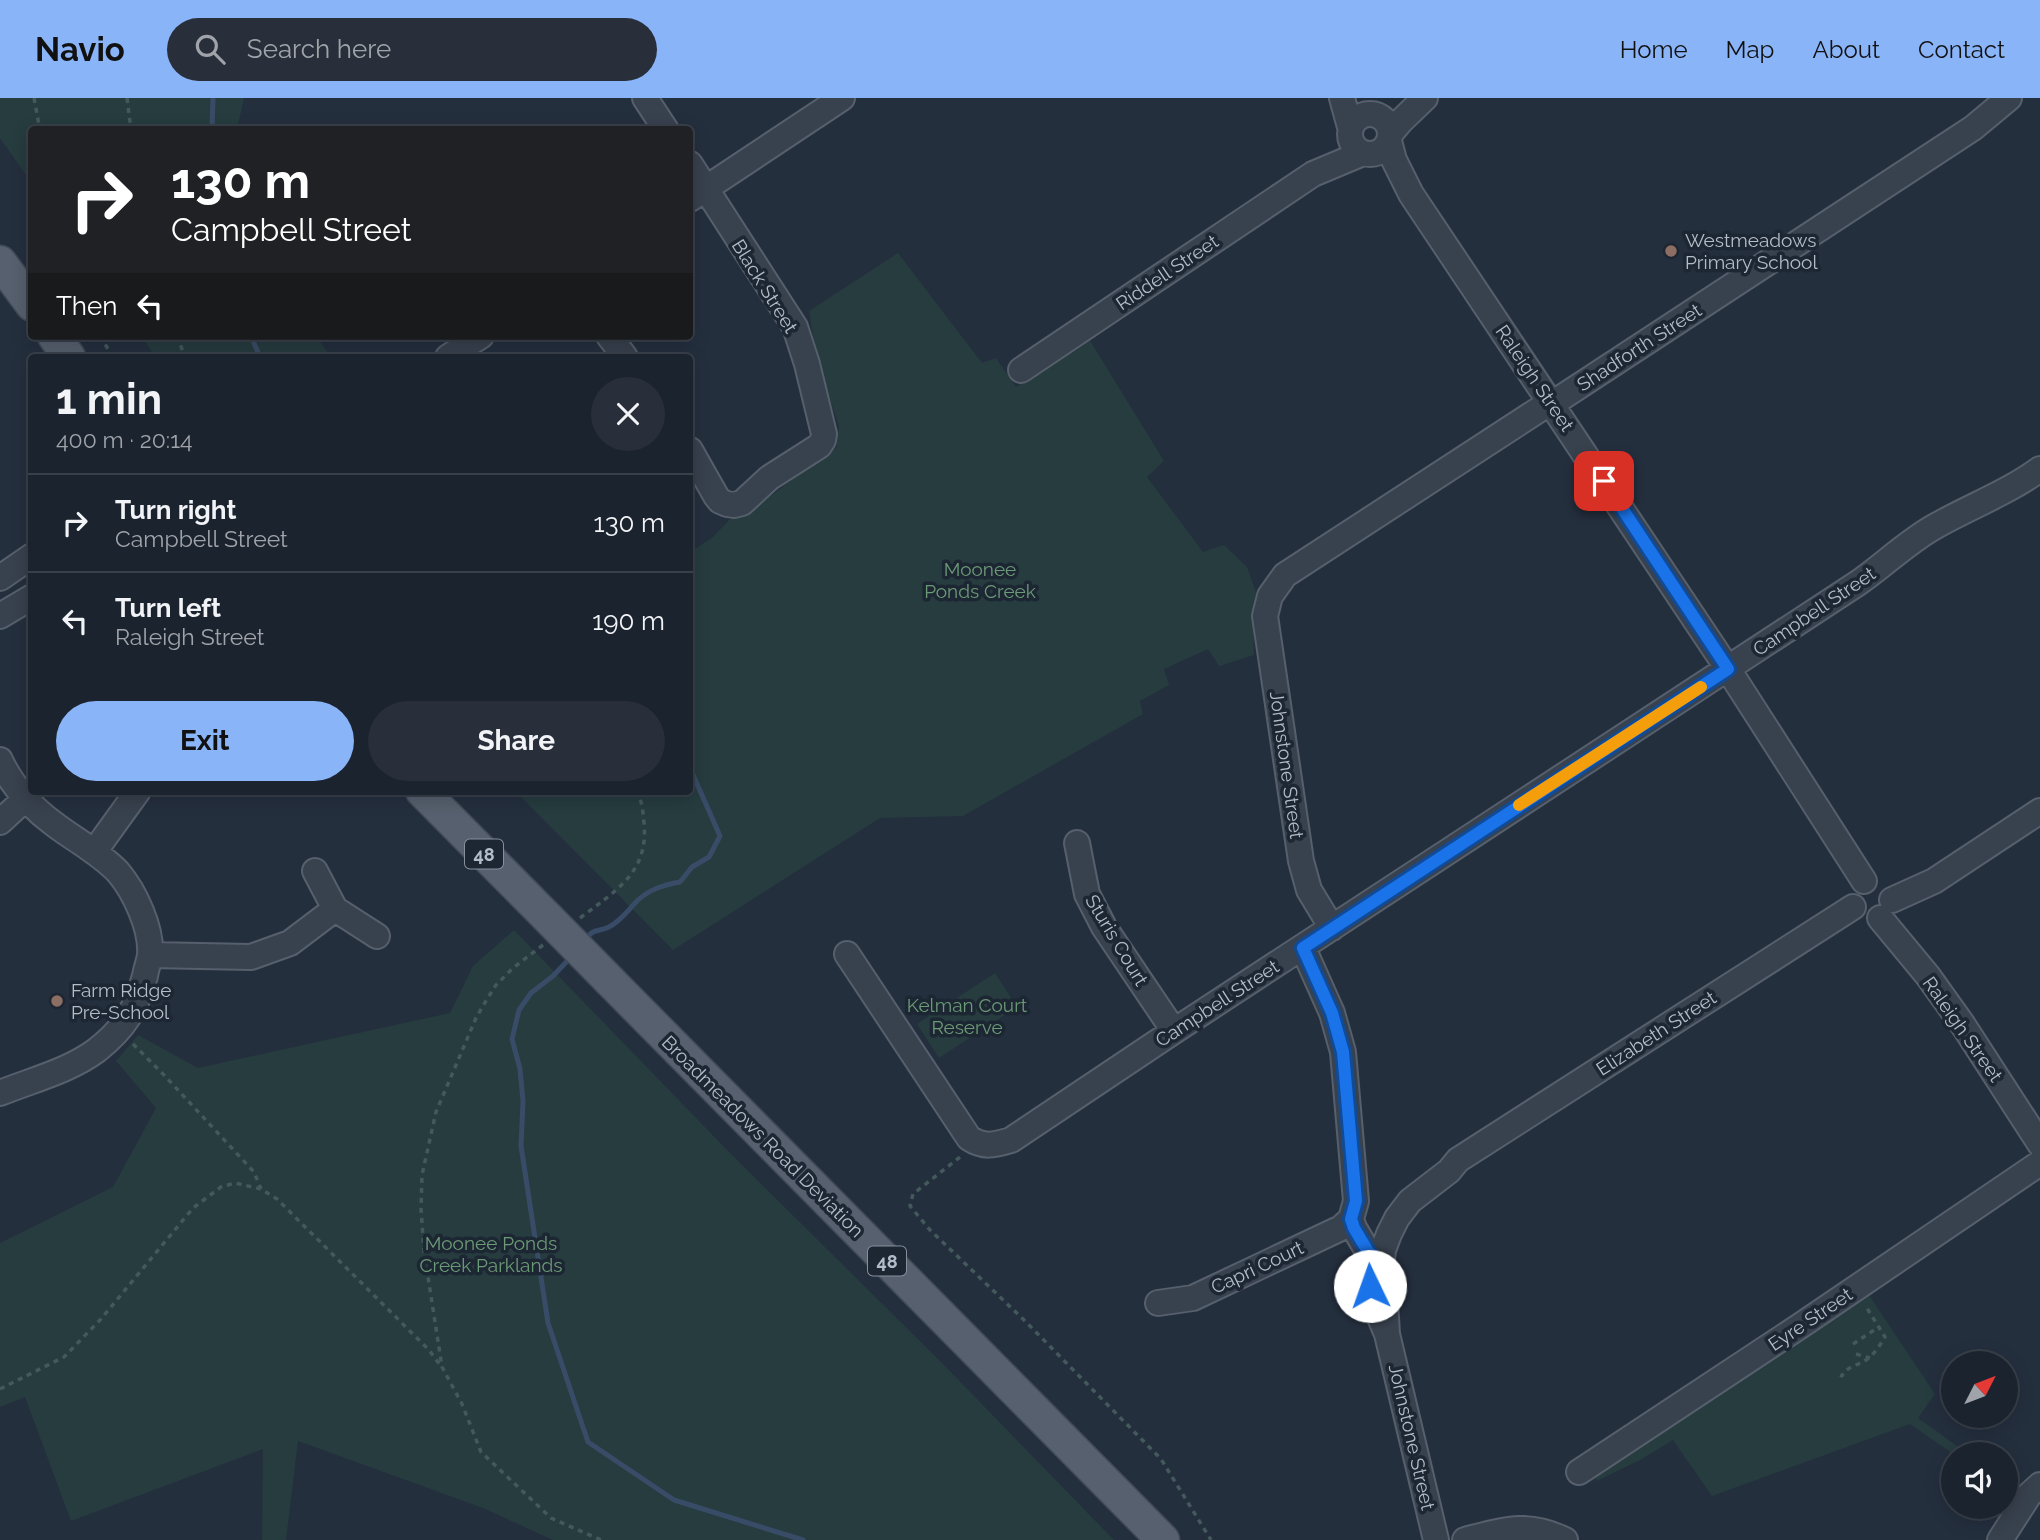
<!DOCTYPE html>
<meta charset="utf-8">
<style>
:root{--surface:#1b232e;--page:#282f3a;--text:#f1f3f6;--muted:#a0a4aa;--line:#39404a;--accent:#8ab4f8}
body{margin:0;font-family:Raleway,sans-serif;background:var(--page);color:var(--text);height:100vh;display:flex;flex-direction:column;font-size:26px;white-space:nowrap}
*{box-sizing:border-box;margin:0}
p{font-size:23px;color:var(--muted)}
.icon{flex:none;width:38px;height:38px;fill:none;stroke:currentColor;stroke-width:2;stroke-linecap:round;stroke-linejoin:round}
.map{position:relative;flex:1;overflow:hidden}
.drawer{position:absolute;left:28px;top:256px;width:665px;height:441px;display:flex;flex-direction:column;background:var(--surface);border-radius:7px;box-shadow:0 4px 18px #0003,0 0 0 2px var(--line)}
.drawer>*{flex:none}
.hud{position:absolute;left:28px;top:28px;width:665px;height:214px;border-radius:7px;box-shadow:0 4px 18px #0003,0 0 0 2px var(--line);background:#202124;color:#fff;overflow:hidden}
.needle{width:46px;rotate:48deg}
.tools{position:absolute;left:1941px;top:1253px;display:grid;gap:14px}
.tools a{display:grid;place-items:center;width:77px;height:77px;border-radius:50%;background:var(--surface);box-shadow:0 4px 18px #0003,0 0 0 2px var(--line);font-size:35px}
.pin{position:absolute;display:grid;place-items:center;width:60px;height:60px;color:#fff;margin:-30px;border-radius:14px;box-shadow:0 4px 10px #0006}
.me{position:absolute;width:77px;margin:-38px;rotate:357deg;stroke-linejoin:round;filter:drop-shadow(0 0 5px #0008)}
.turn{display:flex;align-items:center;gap:24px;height:147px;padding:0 28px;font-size:32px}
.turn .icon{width:91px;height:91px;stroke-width:2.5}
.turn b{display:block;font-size:49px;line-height:60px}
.then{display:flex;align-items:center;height:66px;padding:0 28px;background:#0003;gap:14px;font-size:26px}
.round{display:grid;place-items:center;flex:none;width:74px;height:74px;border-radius:37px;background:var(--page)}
.head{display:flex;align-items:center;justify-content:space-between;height:119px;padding:0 28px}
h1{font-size:42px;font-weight:700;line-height:52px}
.primary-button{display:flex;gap:14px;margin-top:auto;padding:14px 28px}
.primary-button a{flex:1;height:80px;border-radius:42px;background:var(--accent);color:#111;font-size:28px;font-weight:700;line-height:80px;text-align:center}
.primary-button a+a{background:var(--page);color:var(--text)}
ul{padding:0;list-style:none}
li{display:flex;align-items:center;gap:21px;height:98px;padding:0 28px;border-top:2px solid var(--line)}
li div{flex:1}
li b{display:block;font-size:26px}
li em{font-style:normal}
header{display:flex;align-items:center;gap:42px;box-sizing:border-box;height:98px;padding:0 35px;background:var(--accent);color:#111}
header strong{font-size:33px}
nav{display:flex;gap:38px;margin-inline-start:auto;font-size:24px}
.search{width:490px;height:63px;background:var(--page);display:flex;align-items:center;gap:18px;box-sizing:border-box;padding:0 24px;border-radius:38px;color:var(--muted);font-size:26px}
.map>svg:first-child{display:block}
.green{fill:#263c3f}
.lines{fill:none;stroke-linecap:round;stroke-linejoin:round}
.stream{stroke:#394c67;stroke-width:5}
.minor-casing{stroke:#565f6c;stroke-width:28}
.major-casing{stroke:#414a57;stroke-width:35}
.path{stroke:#44595c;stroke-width:3.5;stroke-dasharray:5 5;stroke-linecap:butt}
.minor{stroke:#38414e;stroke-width:24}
.major{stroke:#56606e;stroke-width:32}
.major-bridge-casing{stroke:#414a57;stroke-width:35;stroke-linecap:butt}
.major-bridge{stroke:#56606e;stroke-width:32}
.route-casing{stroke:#114b97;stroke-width:18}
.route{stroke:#1a73e8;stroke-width:12}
.slow{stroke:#f59e0b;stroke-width:12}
.education-dot{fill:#8d6e63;stroke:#1d2633;stroke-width:2.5}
.labels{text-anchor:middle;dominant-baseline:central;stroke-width:7;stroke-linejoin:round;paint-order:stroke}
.shield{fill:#1d2633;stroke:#878f9c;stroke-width:2}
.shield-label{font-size:18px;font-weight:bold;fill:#b4bcc9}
.poi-label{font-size:19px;fill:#b4bcc9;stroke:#1d2633;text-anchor:start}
.street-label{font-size:19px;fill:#b4bcc9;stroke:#1d2633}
.park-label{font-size:19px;fill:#6b9a76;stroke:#1d2633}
</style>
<header>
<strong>Navio</strong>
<div class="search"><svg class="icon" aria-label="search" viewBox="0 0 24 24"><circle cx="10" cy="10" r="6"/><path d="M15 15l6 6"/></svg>Search here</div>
<nav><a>Home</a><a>Map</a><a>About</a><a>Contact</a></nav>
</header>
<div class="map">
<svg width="2040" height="1442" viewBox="0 0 2040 1442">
<rect width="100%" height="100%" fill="#242f3e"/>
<path class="green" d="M0 0H244L237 31 32 32 31 84 0 40Z
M898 155 982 265 996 260 1016 289 1089 241 1164 363 1147 379 1203 454 1224 447 1247 469 1257 497 1253 518 1254 557 1219 568 1208 551 1164 571 1169 587 1140 603 1143 616 963 718 880 720 673 852 515 693H690V454L713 439 731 420 743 418 836 350 839 328 813 253V238L809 213Z
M141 238H316L331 259H156Z
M514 832 729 1054 942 1265 1114 1442H553L483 1410 298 1343 286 1442H262L263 1351 71 1423 25 1299 0 1309V1145L113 1089 156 1010 116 963 138 937 198 970 450 915 473 868Z
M995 875 1017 909 939 960 917 926Z
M1867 1194 1935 1296 1918 1320 1968 1356H1953L1910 1326 1712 1398 1673 1342 1642 1361 1597 1383 1590 1372Z"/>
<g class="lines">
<path class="stream" d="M212 32 213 0
M251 238 260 259
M585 842C595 829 596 835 609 829 621 823 629 811 638 802 650 791 664 787 680 784L692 769 709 759 720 738 690 670
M572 858 553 878 531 895 519 912 512 941 520 971 523 1003 521 1048 548 1225 588 1344 674 1402 803 1442"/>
<g class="minor-casing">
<path id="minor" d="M645 0 666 32
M1342 0 1350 29
M1350 36a20 20 0 1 1 40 0a20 20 0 1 1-40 0Z
M1390 36 1401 23 1425 0
M1389 43 1394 62 1411 96 1728 571 1864 783
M690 66 795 229 807 266 824 336 823 342 819 348 769 380 742 405 734 407 727 406 720 403 716 398 690 352
M690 101 842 0
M609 238 625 259
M448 259 481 238
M1021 272 1313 76 1363 55
M0 480 32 458
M0 518 32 499
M0 662C12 688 31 709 54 726 75 742 100 755 118 774 135 794 152 831 150 857 149 864 146 871 145 878 136 911 125 930 97 952 69 973 32 982 0 995
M0 724 25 701
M1077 745 1087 796 1104 829 1174 933
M94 754 138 693
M315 773 335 811 377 838
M1892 802 1934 783 2040 713
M1880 820 1928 878 1963 927 2040 1046
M1332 830 1309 792 1301 763 1265 518 1270 498 1285 477 1543 309 1561 300 1973 30 2009 0
M1303 850 1332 915 1343 954 1356 1103 1351 1121 1354 1130 1370 1157
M847 856 969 1040C984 1050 994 1047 1011 1042L1174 933 1858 485C1884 467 1906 445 1934 429 1969 409 2007 395 2040 371
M150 857 251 859 290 845 335 811
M1158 1205 1193 1200 1341 1130 1351 1121
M1381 1222 1387 1236 1436 1442
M1387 1236 1385 1203 1380 1178 1381 1169 1383 1152 1389 1136 1397 1120 1410 1103 1449 1073 1458 1062 1853 809
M1579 1374 1800 1228 2040 1065
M1465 1442C1503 1432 1527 1423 1565 1442
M2000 1442 2029 1397 2040 1387"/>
</g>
<g class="major-casing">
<path id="major" d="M0 164 32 207
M54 238 69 259
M422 693 546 818
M611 884 1163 1442"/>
</g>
<path class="path" d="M34 0 40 32
M127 0 131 32
M100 238 113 259
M177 238 185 259
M580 820C615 793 649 775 644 725 643 714 642 703 637 693
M543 847 513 870 496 887 487 901 476 920 436 1014 422 1077 421 1111 424 1153 442 1269 462 1306 481 1354 551 1420 601 1442
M133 946 164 977 254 1074 261 1091
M960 1059 913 1096 910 1108 930 1132 1025 1223 1161 1361 1211 1442
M1853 1246 1879 1229
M1856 1256 1870 1260
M1840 1277 1842 1278C1847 1268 1857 1268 1866 1262 1874 1257 1880 1247 1885 1239L1865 1207
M0 1291 64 1259 101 1221 193 1110 221 1089 235 1085 261 1091 277 1101 429 1252 440 1267"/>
<use href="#minor" class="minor"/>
<use href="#major" class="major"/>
<g class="major-bridge-casing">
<path id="major-bridge" d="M546 818 611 884"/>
</g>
<use href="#major-bridge" class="major-bridge"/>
</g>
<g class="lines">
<g class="route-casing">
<path id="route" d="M1370 1188 1368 1175 1370 1157 1354 1130 1351 1121 1356 1103 1343 954 1332 915 1303 850 1728 571 1604 383"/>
</g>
<use href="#route" class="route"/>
<path class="slow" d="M1519 707 1701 589"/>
</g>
<g class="education-dot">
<circle cx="1671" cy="153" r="7"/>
<circle cx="57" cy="903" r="7"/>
</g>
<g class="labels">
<g class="shield">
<rect x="465" y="741.5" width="38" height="29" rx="5"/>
<rect x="868" y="1148.5" width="38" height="29" rx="5"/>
</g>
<g class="shield-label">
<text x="484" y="756">48</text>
<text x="887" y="1163">48</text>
</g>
<g class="poi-label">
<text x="1685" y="142">Westmeadows<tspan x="1685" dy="22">Primary School</tspan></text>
<text x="71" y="892">Farm Ridge<tspan x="71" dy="22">Pre-School</tspan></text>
</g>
<g class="street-label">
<text transform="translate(1167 174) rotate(-34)">Riddell Street</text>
<text transform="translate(765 188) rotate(58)">Black Street</text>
<text transform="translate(1639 249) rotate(-33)">Shadforth Street</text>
<text transform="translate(1535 280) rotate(56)">Raleigh Street</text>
<text transform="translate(1814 513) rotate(-34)">Campbell Street</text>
<text transform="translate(1287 667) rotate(82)">Johnstone Street</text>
<text transform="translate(1117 842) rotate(59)">Sturis Court</text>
<text transform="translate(1217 905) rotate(-33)">Campbell Street</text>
<text transform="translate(1963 931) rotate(55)">Raleigh Street</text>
<text transform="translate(1656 935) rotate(-33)">Elizabeth Street</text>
<text transform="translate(763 1038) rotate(45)">Broadmeadows Road Deviation</text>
<text transform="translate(1257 1169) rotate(-25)">Capri Court</text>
<text transform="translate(1810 1221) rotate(-34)">Eyre Street</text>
<text transform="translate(1412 1339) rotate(77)">Johnstone Street</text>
</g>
<g class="park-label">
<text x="980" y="471">Moonee<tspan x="980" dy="22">Ponds Creek</tspan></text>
<text x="967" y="907">Kelman Court<tspan x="967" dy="22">Reserve</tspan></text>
<text x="491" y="1145">Moonee Ponds<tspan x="491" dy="22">Creek Parklands</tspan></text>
</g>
</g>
</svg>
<div class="tools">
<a><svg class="needle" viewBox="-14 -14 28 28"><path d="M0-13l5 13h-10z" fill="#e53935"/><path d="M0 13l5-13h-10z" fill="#a0a4aa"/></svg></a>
<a><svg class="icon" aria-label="sound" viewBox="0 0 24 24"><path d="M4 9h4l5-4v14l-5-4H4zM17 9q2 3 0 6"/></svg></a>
</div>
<div class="pin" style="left:1604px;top:383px;background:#d93025"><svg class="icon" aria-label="arrive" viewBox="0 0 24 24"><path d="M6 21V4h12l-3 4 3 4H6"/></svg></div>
<svg class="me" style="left:1370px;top:1188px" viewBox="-20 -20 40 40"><circle r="19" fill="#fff"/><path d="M0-13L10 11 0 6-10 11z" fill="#1a73e8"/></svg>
<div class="hud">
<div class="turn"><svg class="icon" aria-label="right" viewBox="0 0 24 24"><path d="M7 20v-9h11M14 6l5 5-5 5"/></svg><div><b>130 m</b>Campbell Street</div></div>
<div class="then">Then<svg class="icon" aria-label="left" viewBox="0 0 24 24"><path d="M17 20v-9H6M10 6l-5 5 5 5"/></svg></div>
</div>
<section class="drawer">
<div class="head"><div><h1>1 min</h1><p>400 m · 20:14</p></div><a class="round"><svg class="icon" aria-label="close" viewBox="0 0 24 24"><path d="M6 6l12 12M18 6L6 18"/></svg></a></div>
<ul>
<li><svg class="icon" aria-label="right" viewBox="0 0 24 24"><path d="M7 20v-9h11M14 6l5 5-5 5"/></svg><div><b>Turn right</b><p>Campbell Street</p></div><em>130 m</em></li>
<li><svg class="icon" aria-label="left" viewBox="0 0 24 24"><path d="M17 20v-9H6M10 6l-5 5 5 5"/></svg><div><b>Turn left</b><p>Raleigh Street</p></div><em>190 m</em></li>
</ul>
<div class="primary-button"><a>Exit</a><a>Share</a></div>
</section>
</div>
